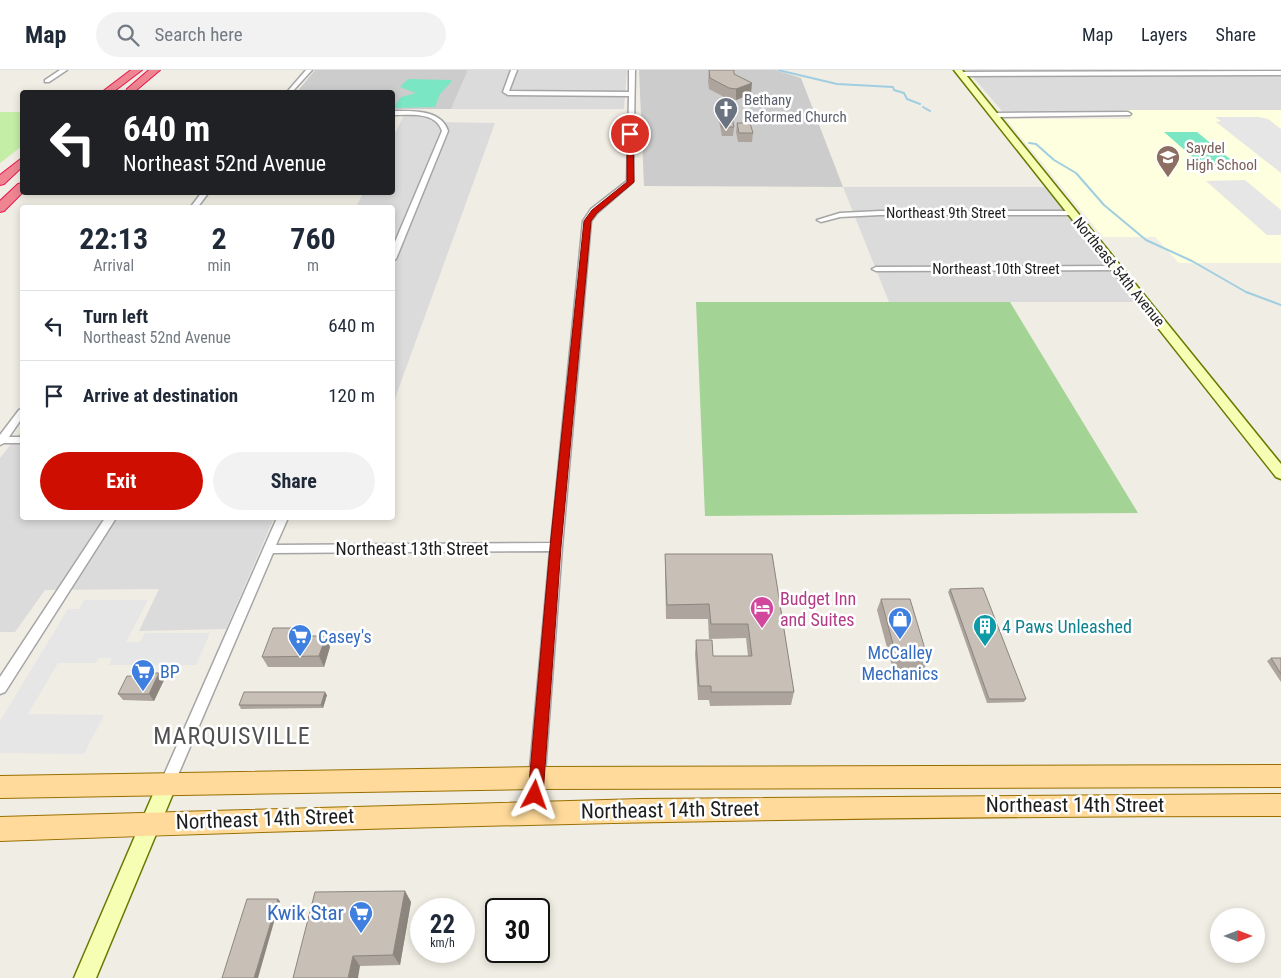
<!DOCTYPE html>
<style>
:root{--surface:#fff;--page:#f2f2f3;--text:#1f2937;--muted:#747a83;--line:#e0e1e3;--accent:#cd0e00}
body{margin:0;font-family:"Roboto Condensed",sans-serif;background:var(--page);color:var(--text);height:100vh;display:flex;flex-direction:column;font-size:19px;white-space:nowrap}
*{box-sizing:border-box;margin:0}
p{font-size:16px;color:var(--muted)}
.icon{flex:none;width:28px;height:28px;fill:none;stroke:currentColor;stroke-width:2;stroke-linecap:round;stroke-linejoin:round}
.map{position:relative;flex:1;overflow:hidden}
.side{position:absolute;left:20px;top:135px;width:375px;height:315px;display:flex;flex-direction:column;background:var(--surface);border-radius:5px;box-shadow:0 2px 8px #0003}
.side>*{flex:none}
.guide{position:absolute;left:20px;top:20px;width:375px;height:105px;border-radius:5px;box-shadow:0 2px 8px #0003;background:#202124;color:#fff;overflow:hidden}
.needle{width:32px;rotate:90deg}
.fabs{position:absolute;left:1210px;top:838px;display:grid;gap:10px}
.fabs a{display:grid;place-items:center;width:55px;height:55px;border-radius:50%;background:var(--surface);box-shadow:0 2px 8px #0003;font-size:25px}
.speed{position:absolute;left:410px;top:828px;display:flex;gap:10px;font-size:25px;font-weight:700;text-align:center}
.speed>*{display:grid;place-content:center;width:65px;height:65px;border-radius:50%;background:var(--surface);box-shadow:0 2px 8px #0003;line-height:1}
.speed small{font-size:12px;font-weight:400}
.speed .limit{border:2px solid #111;border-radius:8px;background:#fff;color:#111}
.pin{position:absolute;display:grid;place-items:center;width:42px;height:42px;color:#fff;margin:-21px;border:2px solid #fff;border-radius:50%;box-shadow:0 1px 5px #0007}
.me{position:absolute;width:55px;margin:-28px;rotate:4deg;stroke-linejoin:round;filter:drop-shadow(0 0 4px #0008)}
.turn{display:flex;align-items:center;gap:18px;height:105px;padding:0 20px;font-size:22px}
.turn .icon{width:65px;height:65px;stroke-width:2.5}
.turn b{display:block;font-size:35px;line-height:42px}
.eta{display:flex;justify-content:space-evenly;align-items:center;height:85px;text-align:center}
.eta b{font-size:30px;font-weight:700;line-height:35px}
.button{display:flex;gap:10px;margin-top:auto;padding:10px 20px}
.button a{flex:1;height:58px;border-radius:30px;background:var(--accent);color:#fff;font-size:20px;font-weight:700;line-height:58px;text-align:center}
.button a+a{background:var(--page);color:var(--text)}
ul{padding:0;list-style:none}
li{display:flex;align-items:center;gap:15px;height:70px;padding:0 20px;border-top:1px solid var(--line)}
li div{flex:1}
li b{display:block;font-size:19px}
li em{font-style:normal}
header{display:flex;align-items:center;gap:30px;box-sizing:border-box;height:70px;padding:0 25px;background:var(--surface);border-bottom:1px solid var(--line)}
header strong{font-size:24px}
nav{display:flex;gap:28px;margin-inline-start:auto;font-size:18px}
.search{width:350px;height:45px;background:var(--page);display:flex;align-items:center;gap:12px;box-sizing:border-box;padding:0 18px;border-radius:28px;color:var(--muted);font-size:19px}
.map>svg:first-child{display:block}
.residential{fill:#dcdbdb}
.education{fill:#fdffde}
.religious{fill:#ccc}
.grass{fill:#c4eea5}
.forest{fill:#a3d395}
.pitch{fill:#7be6c4}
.parking{fill:#e6e6e6}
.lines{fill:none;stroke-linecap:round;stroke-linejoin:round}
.stream{stroke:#a0cee1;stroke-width:2}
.street-casing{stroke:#a5a5a5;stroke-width:3}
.secondary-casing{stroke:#657b00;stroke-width:3}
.primary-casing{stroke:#997000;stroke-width:2}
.highway-casing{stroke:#e91650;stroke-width:2}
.street{fill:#fff;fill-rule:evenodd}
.secondary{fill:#f5feb3;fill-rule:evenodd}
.primary{fill:#ffda9a;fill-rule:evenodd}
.highway{fill:#ee8591;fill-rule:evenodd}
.wall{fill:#aca49d}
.shaded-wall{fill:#8c867f}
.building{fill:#c8bfb6;stroke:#8c867f}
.route{fill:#cd0e00;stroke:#850900}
.labels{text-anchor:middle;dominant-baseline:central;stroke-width:5;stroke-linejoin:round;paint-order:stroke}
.far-worship-label{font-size:15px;fill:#5b616d;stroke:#fff;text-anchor:start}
.far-education-label{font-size:15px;fill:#785e54;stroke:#fff;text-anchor:start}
.far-street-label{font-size:15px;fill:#1e1e1e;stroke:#fff}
.street-label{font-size:18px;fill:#1e1e1e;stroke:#fff}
.hotel-label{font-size:18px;fill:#b23c85;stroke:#fff;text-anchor:start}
.culture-label{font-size:18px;fill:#0d838f;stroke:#fff;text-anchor:start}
.shop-label{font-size:18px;fill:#366cbe;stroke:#fff;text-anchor:start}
.near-street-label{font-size:21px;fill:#1e1e1e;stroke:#fff}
.near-shop-label{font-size:21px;fill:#366cbe;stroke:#fff;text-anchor:end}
.near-quarter-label{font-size:24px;letter-spacing:1px;fill:#515151;stroke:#fff}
</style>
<header>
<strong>Map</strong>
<div class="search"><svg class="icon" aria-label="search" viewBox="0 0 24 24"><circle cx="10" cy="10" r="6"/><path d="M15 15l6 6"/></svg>Search here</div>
<nav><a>Map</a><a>Layers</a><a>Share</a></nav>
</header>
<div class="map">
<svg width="1281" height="908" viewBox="0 0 1281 908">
<rect width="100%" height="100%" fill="#f0ede4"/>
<path class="residential" d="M468 0H627L624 39H451Z
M967 0H1281V40L1002 41Z
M404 45 421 47 435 52 495 53 393 334 392 138H356L363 123 392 122 393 67Z
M843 117H1046L1137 232H889Z
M22 360V448H274L226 559 139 561 159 519 45 520 15 562H0V388Z"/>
<path class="education" d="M1124 40H1281V193H1179L1155 167H1103L1006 49H1132Z"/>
<path class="religious" d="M315 0H468L451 39H393L392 22H297Z
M639 0H775L801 8 843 117 644 116Z"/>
<path class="grass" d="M0 42H22V76L0 93Z"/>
<path class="forest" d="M696 232H1010L1138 443 705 446Z"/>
<path class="pitch" d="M408 9 451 10 452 11 440 24 435 37 393 38 401 27 416 23 400 17Z
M1164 62H1197L1240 97H1204Z"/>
<path class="parking" d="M1215 47H1258L1268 49 1281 59V103L1216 52 1221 51Z
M1245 110 1281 140V165H1267L1206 111Z
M84 530H148L126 572H140L145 563H210L196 595H109L112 588H99L96 593H58L28 644 104 645 84 684 0 683V651L68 539H79Z"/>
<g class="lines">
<path class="stream" d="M778 0 837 14 893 17 894 20 904 23 907 29 920 34
M923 37 930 41
M1029 73 1036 74 1054 90 1076 103 1104 135 1146 170 1192 191 1246 222 1281 235"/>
<g class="street-casing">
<path id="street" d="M60 0H67L49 12H45V10Z
M306 0H312L292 22H287Z
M511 0H517L509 21 629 22V0H635L633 112 597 143 591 151 562 477 542 742 539 747 534 749 529 747 526 742 550 481 273 483 172 719 167 721 162 719 160 714 277 448H288L276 475 551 473 583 151 591 139 627 111 629 26 508 25 503 22Z
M1281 1V5L961 6 958 4 961 2Z
M392 41C412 41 441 39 448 61L396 189 392 191V179L442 61C436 41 409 45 392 45Z
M1128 42 1131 44 1130 45 994 47 991 45 994 43Z
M202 122H209L197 138H190Z
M880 141H1072L1076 143 1072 145H880L840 147 821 152 817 150 840 143Z
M1116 196H1119V200L876 201 872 199 876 197Z
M22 339V348L9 367H22V373H4L0 375V365L19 340Z
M105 448H116L5 622 0 624V607Z"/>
</g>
<g class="secondary-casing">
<path id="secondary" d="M954 0H962L1281 394V409L1276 407Z
M167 705 174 708 177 714 96 908H74L160 708Z"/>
</g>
<g class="primary-casing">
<path id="primary" d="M1281 695V717L536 719 0 728V706L536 697Z
M1281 724V746C854 746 427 755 0 771V747L641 729Z"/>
</g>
<g class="highway-casing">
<path id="highway" d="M131 0H142L113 22H102Z
M149 0H160L134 22H126L127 19Z
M22 88V97L4 114 0 115V105Z
M22 113 23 122 4 141 0 142V131L18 114Z"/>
</g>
<use href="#street" class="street"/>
<use href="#secondary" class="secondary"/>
<use href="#primary" class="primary"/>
<use href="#highway" class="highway"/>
</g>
<path class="wall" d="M709 0 734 4 751 24 736 30 728 29 709 19 708 11Z
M720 42 734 57 733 66H722L719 51Z
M737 53 753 63 752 72H738L736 62Z
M665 484H772L794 622 791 635 710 636 709 630H698L695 584 696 570 713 586H748L746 568 709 569 708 549H666L665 499Z
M950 519 1026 629 1024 632 987 633 948 522Z
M881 529 928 589 924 600H893L877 540Z
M308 558 312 566H326L330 577 324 597H268L262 587Z
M1271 588H1281V612L1267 591Z
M159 603 164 610 154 631 123 630 118 624 147 607Z
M327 625 323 638 241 639 239 635Z
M405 821 411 832 400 895 360 896 293 908Z"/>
<path class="shaded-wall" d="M752 13 751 24 736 30V19Z
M308 558 313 569 305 566Z
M326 566 330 577 324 597 319 586Z
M159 603 164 610 154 631 149 624Z
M325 622 327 625 323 638 321 635Z
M405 821 411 832 400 895 393 885Z
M278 829 280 831 258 908H254Z
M353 886 360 896 358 908H348Z"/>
<path class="building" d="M709 0H734V4L752 13 736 19 729 18 710 8Z
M720 42H731L734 57H722Z
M737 53H750L753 63H739Z
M665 484H772L794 622H711V616H699L696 570H712L713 586H752L748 554H711L709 534 667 535Z
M983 518 1026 629H989L950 519Z
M881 529H910L928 589H897Z
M273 558H308L305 566H326L319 586 262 587Z
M1271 588H1281V604Z
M149 603H159L149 624H118L127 606 147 607Z
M244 622H325L321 635H239Z
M405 821 393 885 353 886 348 908H293L315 822Z
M247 829H278L254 908H222Z"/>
<path class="route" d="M630 62 633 64 634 112 597 143 591 151 561 477 543 725 540 730 535 732 530 730 528 725 550 477 584 151 592 140 627 112V64Z"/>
<defs>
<g id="church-pin" transform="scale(1.25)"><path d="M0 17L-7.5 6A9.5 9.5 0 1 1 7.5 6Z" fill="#6b7280" stroke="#fff"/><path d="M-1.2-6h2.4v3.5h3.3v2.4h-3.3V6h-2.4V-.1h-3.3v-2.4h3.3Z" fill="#fff"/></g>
<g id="school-pin" transform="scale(1.25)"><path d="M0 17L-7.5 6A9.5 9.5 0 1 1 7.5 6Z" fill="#8d6e63" stroke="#fff"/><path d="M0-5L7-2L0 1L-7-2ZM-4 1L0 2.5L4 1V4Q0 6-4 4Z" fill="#fff"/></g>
<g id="hotel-pin" transform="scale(1.25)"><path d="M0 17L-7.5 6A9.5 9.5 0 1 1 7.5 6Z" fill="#d1479c" stroke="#fff"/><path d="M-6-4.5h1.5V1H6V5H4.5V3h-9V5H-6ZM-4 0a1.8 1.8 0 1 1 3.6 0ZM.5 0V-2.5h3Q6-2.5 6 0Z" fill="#fff"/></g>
<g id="shop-pin" transform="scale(1.25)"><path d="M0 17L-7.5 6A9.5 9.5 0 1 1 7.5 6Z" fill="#3f7fe0" stroke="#fff"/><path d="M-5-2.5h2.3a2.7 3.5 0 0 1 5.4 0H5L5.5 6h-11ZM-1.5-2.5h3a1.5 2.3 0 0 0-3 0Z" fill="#fff"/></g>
<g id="building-pin" transform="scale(1.25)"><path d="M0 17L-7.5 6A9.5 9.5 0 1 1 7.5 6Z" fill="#0f9aa8" stroke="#fff"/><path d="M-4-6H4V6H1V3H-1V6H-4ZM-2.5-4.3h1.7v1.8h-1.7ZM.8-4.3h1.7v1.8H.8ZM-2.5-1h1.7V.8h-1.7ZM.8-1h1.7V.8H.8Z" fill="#fff"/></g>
<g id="supermarket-pin" transform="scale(1.25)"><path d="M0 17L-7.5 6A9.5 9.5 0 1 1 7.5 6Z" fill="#3f7fe0" stroke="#fff"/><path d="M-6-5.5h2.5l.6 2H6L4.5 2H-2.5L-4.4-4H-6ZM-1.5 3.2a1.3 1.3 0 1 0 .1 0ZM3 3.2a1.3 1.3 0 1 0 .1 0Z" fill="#fff"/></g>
</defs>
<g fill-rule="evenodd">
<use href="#church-pin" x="726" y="39"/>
<use href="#school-pin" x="1168" y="87"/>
<use href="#hotel-pin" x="762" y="538"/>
<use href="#shop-pin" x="900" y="549"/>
<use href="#building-pin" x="985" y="556"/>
<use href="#supermarket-pin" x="300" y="566"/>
<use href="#supermarket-pin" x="143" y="601"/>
<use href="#supermarket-pin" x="361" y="843"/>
</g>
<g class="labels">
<g class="far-worship-label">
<text x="744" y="30">Bethany<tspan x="744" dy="17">Reformed Church</tspan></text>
</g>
<g class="far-education-label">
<text x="1186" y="78">Saydel<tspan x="1186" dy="17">High School</tspan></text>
</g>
<g class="far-street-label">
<text x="946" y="143">Northeast 9th Street</text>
<text x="996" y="199">Northeast 10th Street</text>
<text transform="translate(1119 202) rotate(51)">Northeast 54th Avenue</text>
</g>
<g class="street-label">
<text x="412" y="478">Northeast 13th Street</text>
</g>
<g class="hotel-label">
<text x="780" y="528">Budget Inn<tspan x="780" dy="21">and Suites</tspan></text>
</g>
<g class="culture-label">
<text x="1002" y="556">4 Paws Unleashed</text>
</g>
<g class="shop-label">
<text x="318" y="566">Casey's</text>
<text x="900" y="582" text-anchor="middle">McCalley<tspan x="900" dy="21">Mechanics</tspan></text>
<text x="160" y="601">BP</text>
</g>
<g class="near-street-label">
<text x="1075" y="735">Northeast 14th Street</text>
<text transform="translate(670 740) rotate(-1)">Northeast 14th Street</text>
<text transform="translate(265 749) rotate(-2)">Northeast 14th Street</text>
</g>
<g class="near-shop-label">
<text x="344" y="843">Kwik Star</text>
</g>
<g class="near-quarter-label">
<text x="232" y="666">MARQUISVILLE</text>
</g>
</g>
</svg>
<div class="fabs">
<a><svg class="needle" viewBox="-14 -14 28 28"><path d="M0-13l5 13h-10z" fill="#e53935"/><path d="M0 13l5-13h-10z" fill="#747a83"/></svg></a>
</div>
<div class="speed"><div>22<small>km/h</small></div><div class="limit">30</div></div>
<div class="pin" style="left:630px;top:64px;background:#d93025"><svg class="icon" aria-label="arrive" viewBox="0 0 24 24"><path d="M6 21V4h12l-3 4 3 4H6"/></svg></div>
<svg class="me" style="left:535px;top:725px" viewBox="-20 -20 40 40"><path d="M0-17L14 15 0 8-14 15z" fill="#cd0e00" stroke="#fff" stroke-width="4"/></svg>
<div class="guide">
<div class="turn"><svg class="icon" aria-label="left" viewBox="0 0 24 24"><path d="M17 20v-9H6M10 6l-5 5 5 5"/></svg><div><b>640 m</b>Northeast 52nd Avenue</div></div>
</div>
<section class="side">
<div class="eta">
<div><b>22:13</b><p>Arrival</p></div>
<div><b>2</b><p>min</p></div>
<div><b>760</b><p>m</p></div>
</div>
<ul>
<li><svg class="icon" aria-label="left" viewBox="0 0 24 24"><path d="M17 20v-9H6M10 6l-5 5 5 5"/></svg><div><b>Turn left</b><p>Northeast 52nd Avenue</p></div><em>640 m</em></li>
<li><svg class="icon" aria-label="arrive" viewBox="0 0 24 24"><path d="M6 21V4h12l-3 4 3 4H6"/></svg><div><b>Arrive at destination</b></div><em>120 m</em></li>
</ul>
<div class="button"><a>Exit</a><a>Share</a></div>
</section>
</div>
